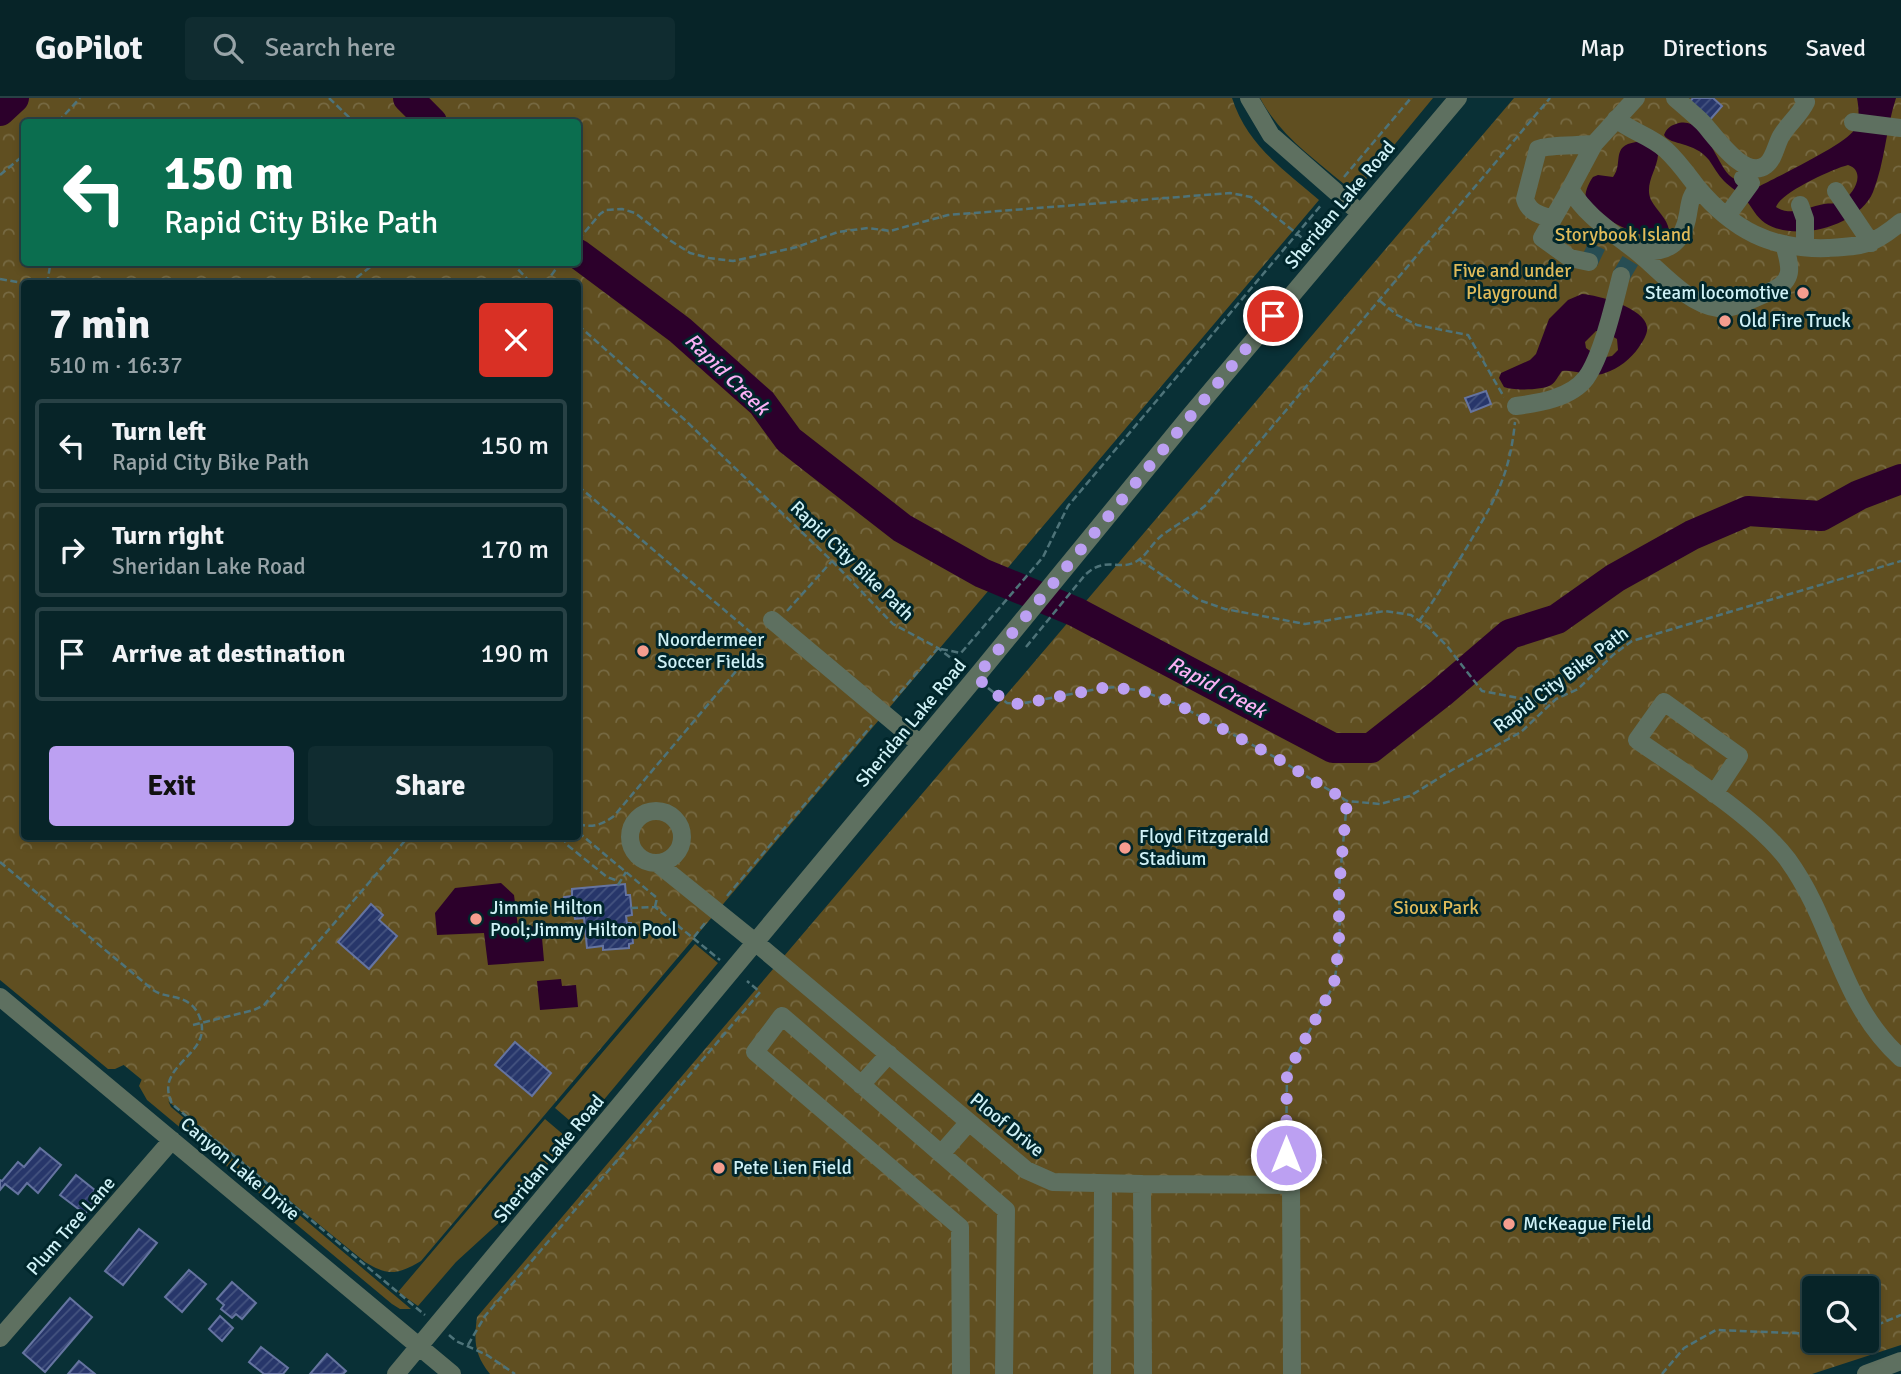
<!DOCTYPE html>
<meta charset="utf-8">
<style>
:root{--surface:#072428;--page:#102c30;--text:#f1f3f6;--muted:#98a4a8;--line:#284145;--accent:#bca0f2}
body{margin:0;font-family:Signika,sans-serif;background:var(--page);color:var(--text);height:100vh;display:flex;flex-direction:column;font-size:26px;white-space:nowrap}
*{box-sizing:border-box;margin:0}
p{font-size:23px;color:var(--muted)}
.icon{flex:none;width:38px;height:38px;fill:none;stroke:currentColor;stroke-width:2;stroke-linecap:round;stroke-linejoin:round}
.map{position:relative;flex:1;overflow:hidden}
.side{position:absolute;left:21px;top:182px;width:560px;height:560px;display:flex;flex-direction:column;background:var(--surface);border-radius:7px;box-shadow:0 4px 10px #0003,0 0 0 2px var(--line)}
.side>*{flex:none}
.hud{position:absolute;left:21px;top:21px;width:560px;height:147px;border-radius:7px;box-shadow:0 4px 10px #0003,0 0 0 2px var(--line);background:#0b6e4f;color:#fff;overflow:hidden}
.buttons{position:absolute;left:1802px;top:1178px;display:grid;gap:14px}
.buttons a{display:grid;place-items:center;width:77px;height:77px;border-radius:7px;background:var(--surface);box-shadow:0 4px 10px #0003,0 0 0 2px var(--line);font-size:35px}
.pin{position:absolute;display:grid;place-items:center;width:60px;height:60px;color:#fff;margin:-30px;border:4px solid #fff;border-radius:50%;box-shadow:0 2px 7px #0007}
.me{position:absolute;width:77px;margin:-38px;rotate:0deg;stroke-linejoin:round;filter:drop-shadow(0 0 5px #0008)}
.turn{display:flex;align-items:center;gap:24px;height:147px;padding:0 28px;font-size:32px}
.turn .icon{width:91px;height:91px;stroke-width:2.5}
.turn b{display:block;font-size:49px;line-height:60px}
.round{display:grid;place-items:center;flex:none;width:74px;height:74px;border-radius:7px;background:var(--page)}
.headline{display:flex;align-items:center;justify-content:space-between;height:119px;padding:0 28px}
h1{font-size:42px;font-weight:700;line-height:52px}
.primary-button{display:flex;gap:14px;margin-top:auto;padding:14px 28px}
.primary-button a{flex:1;height:80px;border-radius:7px;background:var(--accent);color:#111;font-size:28px;font-weight:700;line-height:80px;text-align:center}
.primary-button a+a{background:var(--page);color:var(--text)}
ul{padding:0;list-style:none}
li{display:flex;align-items:center;gap:21px;height:94px;margin:0 14px 10px;padding:0 14px;border:4px solid var(--line);border-radius:7px}
li div{flex:1}
li b{display:block;font-size:26px}
li em{font-style:normal}
header{display:flex;align-items:center;gap:42px;box-sizing:border-box;height:98px;padding:0 35px;background:var(--surface);border-bottom:2px solid var(--line)}
header strong{font-size:33px}
nav{display:flex;gap:38px;margin-inline-start:auto;font-size:24px}
.search{width:490px;height:63px;background:var(--page);display:flex;align-items:center;gap:18px;box-sizing:border-box;padding:0 24px;border-radius:7px;color:var(--muted);font-size:26px}
.map>svg:first-child{display:block}
.green{fill:#604f21}
.park{fill:url(#park-crowns);fill-rule:evenodd}
.water{fill:#2c002b;fill-rule:evenodd}
.lines{fill:none;stroke-linecap:round;stroke-linejoin:round}
.river{stroke:#2c002b;stroke-width:30}
.building{fill:url(#building-hatch);stroke:#6574a0;stroke-width:2}
.minor-tunnel{stroke:#274d53;stroke-width:18;stroke-dasharray:18 9;stroke-linecap:butt}
.path{stroke:#4e7379;stroke-width:2.5;stroke-dasharray:7 3.5;stroke-linecap:butt}
.minor{stroke:#5e7060;stroke-width:18}
.route{stroke:#bca0f2;stroke-width:12;stroke-dasharray:0 21.6}
.poi-dot{fill:#f59d8f;stroke:#00262b;stroke-width:2.5}
.labels{text-anchor:middle;dominant-baseline:central;stroke-width:6;stroke-linejoin:round;paint-order:stroke}
.street-label{font-size:19px;fill:#cff1f6;stroke:#00262b}
.park-label{font-size:19px;fill:#e0bb5a;stroke:#00262b}
.poi-label{font-size:19px;fill:#cff1f6;stroke:#00262b;text-anchor:start}
.water-label{font-size:21px;font-style:italic;fill:#fab0f5;stroke:#00262b}
</style>
<header>
<strong>GoPilot</strong>
<div class="search"><svg class="icon" aria-label="search" viewBox="0 0 24 24"><circle cx="10" cy="10" r="6"/><path d="M15 15l6 6"/></svg>Search here</div>
<nav><a>Map</a><a>Directions</a><a>Saved</a></nav>
</header>
<div class="map">
<svg width="1901" height="1276" viewBox="0 0 1901 1276">
<defs>
<pattern id="park-crowns" width="20" height="18" patternUnits="userSpaceOnUse" patternTransform="scale(1.75)"><rect width="20" height="18" fill="#604f21"/><path d="M2 6a3 3 0 1 1 6 0M12 15a3 3 0 1 1 6 0" fill="none" stroke="#766942"/></pattern>
<pattern id="building-hatch" width="6" height="6" patternUnits="userSpaceOnUse" patternTransform="scale(1.75)"><rect width="6" height="6" fill="#27366a"/><path d="M-1 1l2-2M0 6l6-6M5 7l2-2" fill="none" stroke="#455480"/></pattern>
</defs>
<rect width="100%" height="100%" fill="#093036"/>
<path class="green" d="M1260 0H1433L1362 86H1344C1313 60 1279 36 1260 0Z
M0 826 128 965 115 971H108L0 882Z
M695 846 718 865 582 1028H576L555 1010Z
M144 976 164 994 171 1009 411 1211H400L392 1206 147 1002 139 988Z
M545 1021 565 1038 566 1044 503 1121 456 1164 418 1208 398 1194Z"/>
<path class="park" d="M0 0H1232C1247 47 1283 71 1319 102L421 1163C397 1177 388 1178 365 1164L0 866ZM24 24H578V164H24ZM24 186H578V738H24Z
M1514 0H1901V1247L1812 1276H490C474 1256 474 1243 477 1219ZM1815 1190H1867V1242H1815Z"/>
<path class="water" d="M1857 0H1896C1886 30 1885 64 1873 94 1859 128 1796 145 1765 125 1756 119 1752 109 1745 101 1739 94 1731 90 1724 83 1718 77 1714 69 1709 62 1694 43 1671 48 1664 37 1667 30 1670 28 1676 26 1704 16 1715 63 1729 77 1735 83 1750 89 1760 88 1777 79 1846 46 1854 32 1860 23 1859 11 1857 0ZM1848 67C1867 73 1854 98 1840 104 1835 106 1829 105 1824 106 1807 109 1792 119 1776 109 1780 95 1832 71 1848 67Z
M1636 44 1646 45 1658 57C1657 72 1644 86 1651 102 1657 113 1667 120 1669 132 1667 136 1666 138 1661 139 1647 144 1595 118 1587 105 1583 97 1588 86 1593 79L1598 77 1613 79C1624 65 1610 48 1636 44Z
M1582 196C1598 197 1645 210 1647 229 1648 236 1643 243 1639 249 1630 262 1619 270 1605 275 1589 281 1577 271 1562 273 1558 278 1556 284 1551 287 1543 292 1513 293 1504 289L1499 280 1501 275 1530 262 1536 256 1549 221 1568 202ZM1596 233H1603L1617 241 1618 252 1612 258 1600 260 1586 250 1585 244Z
M501 785 514 797 518 829 541 828 544 863 488 867 484 835 437 837 435 815 455 790Z
M561 881 562 888 576 887 578 909 540 912 537 883Z"/>
<g class="lines">
<path class="river" d="M408 0 432 24
M0 13 14 0
M578 156 680 232 762 305 789 342 902 430 982 475 1076 514 1333 650H1371L1441 595 1510 536 1557 521 1615 480 1692 437 1748 413 1821 418 1859 397 1901 381"/>
</g>
<path class="building" d="M1693 0H1713L1722 8 1708 24 1688 6Z
M1486 293 1491 306 1471 314 1465 300Z
M625 786 626 797H630L632 817 626 818 627 825H631L633 845 629 846V850L603 852V848L587 850 584 820 575 821 573 810 566 811 564 799 572 798V791Z
M371 806 383 817 379 822 397 838 369 871 338 844Z
M515 944 551 975 532 998 495 967Z
M40 1050 61 1067 38 1095 27 1085 18 1096 5 1086 0 1092V1082L2 1083 18 1064 24 1069Z
M76 1077 101 1097 85 1116 60 1097Z
M139 1131 157 1145 123 1187 105 1173Z
M189 1172 206 1186 182 1214 165 1199Z
M232 1184 256 1205 242 1221 236 1216 232 1220 221 1211 224 1207 217 1201Z
M70 1200 92 1219 45 1274 23 1255Z
M220 1218 233 1230 222 1243 209 1231Z
M261 1249 288 1270 283 1276H264L249 1264Z
M327 1256 346 1273 343 1276H310Z
M79 1263 95 1276H68Z"/>
<g class="lines">
<path class="minor-tunnel" d="M1589 164 1605 131
M1621 178 1636 153"/>
<path class="path" d="M329 0 354 24
M58 24 80 0
M0 77 24 57
M1344 79 1411 0
M578 142 600 116 606 112 622 111 635 115 671 143 690 155 709 160 733 163 797 149 838 134 868 130 890 133 948 117 1230 95 1251 99 1311 147
M511 164 532 186
M0 181 28 186
M47 186 50 168
M348 186 377 164
M545 186 561 164
M1380 203 1397 217 1417 227 1468 237 1504 299
M578 227 685 322 832 463 893 526 938 550 964 570
M578 388 761 543
M1140 462 1199 502 1225 511 1305 526 1385 513 1411 517 1428 529 1447 548 1482 593 1550 606
M787 513 832 463
M1419 523C1435 502 1447 480 1461 459 1491 408 1509 384 1515 324
M1026 549 1085 477C1106 457 1119 474 1137 463 1146 458 1152 446 1160 439 1175 427 1192 419 1206 407L1550 0
M941 551 961 555 1043 459 1068 408 1322 106
M988 590 1007 605 1020 606 1102 590 1118 589 1142 593 1177 606 1280 662 1347 703 1380 706 1410 698 1452 672 1521 634 1556 601 1578 591 1613 557 1632 543 1901 463
M893 603 938 550
M578 726C592 730 602 727 614 718L764 540
M578 734 657 800 655 809
M563 738 566 746 607 779 618 783
M0 764 153 892C165 900 178 897 189 905 195 909 199 916 201 923 208 951 176 961 169 984 167 992 169 999 172 1006L425 1217
M618 787 626 774
M727 798 872 627
M631 810 655 809 720 862
M694 839 705 825
M193 927 254 912 264 907 409 738
M1286 1057 1287 976 1334 886 1340 846 1339 790 1347 703
M1867 1231 1901 1217
M449 1237 456 1243 487 1257 515 1276
M468 1247 485 1218 760 894 747 883
M1662 1276 1684 1250 1716 1232 1815 1236"/>
<path class="minor" d="M1249 0 1271 37 1360 115
M1675 0C1684 8 1694 16 1703 25 1715 38 1745 83 1766 67 1774 61 1776 47 1781 38 1788 26 1800 17 1806 4L1803 0
M1616 21C1632 34 1651 38 1666 52 1678 63 1687 76 1697 89 1733 132 1771 152 1828 150 1864 148 1872 148 1901 124
M1853 24 1901 30
M1570 91 1594 46 1636 0
M1836 93 1871 145
M1800 107 1805 121V149
M1727 118 1751 85 1743 80
M1553 121C1541 117 1529 115 1525 101L1538 51C1550 46 1579 48 1594 46
M1636 153C1666 156 1683 147 1688 116 1690 105 1690 98 1698 90
M1589 164 1570 160 1542 140 1570 91C1587 119 1611 133 1636 153 1659 171 1688 207 1718 210 1733 212 1755 200 1769 194 1795 183 1791 170 1784 146
M1516 308C1539 305 1571 300 1586 280 1602 258 1614 206 1621 178
M772 522 920 646
M1714 696 1739 658 1664 604 1637 642C1683 674 1755 718 1788 762 1835 827 1839 904 1901 960
M630 739a26 26 0 1 1 52 0a26 26 0 1 1-52 0Z
M657 765 755 844 1026 1072 1053 1084 1142 1086 1143 1276
M0 899 452 1276
M861 987 889 956
M941 1056 969 1024
M1142 1086 1291 1087 1292 1276
M0 1240 172 1042
M396 1276 976 579 1189 319 1458 0
M961 1276 960 1129 755 954 782 918 1006 1112 1004 1276
M1102 1276 1103 1087
M1866 1276 1901 1263"/>
</g>
<g class="lines">
<path class="route" d="M1273 218 976 579 1007 605 1020 606 1108 589 1142 593 1177 606 1280 662 1347 703 1339 790V846L1334 886 1287 976 1286 1057"/>
</g>
<g class="poi-dot">
<circle cx="1803" cy="195" r="7"/>
<circle cx="1725" cy="223" r="7"/>
<circle cx="643" cy="553" r="7"/>
<circle cx="1125" cy="750" r="7"/>
<circle cx="476" cy="821" r="7"/>
<circle cx="719" cy="1070" r="7"/>
<circle cx="1509" cy="1126" r="7"/>
</g>
<g class="labels">
<g class="street-label">
<text transform="translate(1340 107) rotate(-50)">Sheridan Lake Road</text>
<text transform="translate(852 463) rotate(44)">Rapid City Bike Path</text>
<text transform="translate(1561 582) rotate(-37)">Rapid City Bike Path</text>
<text transform="translate(911 625) rotate(-50)">Sheridan Lake Road</text>
<text transform="translate(1007 1027) rotate(39)">Ploof Drive</text>
<text transform="translate(549 1061) rotate(-50)">Sheridan Lake Road</text>
<text transform="translate(240 1071) rotate(40)">Canyon Lake Drive</text>
<text transform="translate(71 1128) rotate(-49)">Plum Tree Lane</text>
</g>
<g class="park-label">
<text x="1623" y="137">Storybook Island</text>
<text x="1512" y="173">Five and under<tspan x="1512" dy="22">Playground</tspan></text>
<text x="1436" y="810">Sioux Park</text>
</g>
<g class="poi-label">
<text x="1789" y="195" text-anchor="end">Steam locomotive</text>
<text x="1739" y="223">Old Fire Truck</text>
<text x="657" y="542">Noordermeer<tspan x="657" dy="22">Soccer Fields</tspan></text>
<text x="1139" y="739">Floyd Fitzgerald<tspan x="1139" dy="22">Stadium</tspan></text>
<text x="490" y="810">Jimmie Hilton<tspan x="490" dy="22">Pool;Jimmy Hilton Pool</tspan></text>
<text x="733" y="1070">Pete Lien Field</text>
<text x="1523" y="1126">McKeague Field</text>
</g>
<g class="water-label">
<text transform="translate(727 276) rotate(44)">Rapid Creek</text>
<text transform="translate(1217 589) rotate(28)">Rapid Creek</text>
</g>
</g>
</svg>
<div class="buttons">
<a><svg class="icon" aria-label="search" viewBox="0 0 24 24"><circle cx="10" cy="10" r="6"/><path d="M15 15l6 6"/></svg></a>
</div>
<div class="pin" style="left:1273px;top:218px;background:#d93025"><svg class="icon" aria-label="arrive" viewBox="0 0 24 24"><path d="M6 21V4h12l-3 4 3 4H6"/></svg></div>
<svg class="me" style="left:1286px;top:1057px" viewBox="-20 -20 40 40"><circle r="17" fill="#bca0f2" stroke="#fff" stroke-width="3"/><path d="M0-11L8 9 0 5-8 9z" fill="#fff"/></svg>
<div class="hud">
<div class="turn"><svg class="icon" aria-label="left" viewBox="0 0 24 24"><path d="M17 20v-9H6M10 6l-5 5 5 5"/></svg><div><b>150 m</b>Rapid City Bike Path</div></div>
</div>
<section class="side">
<div class="headline"><div><h1>7 min</h1><p>510 m · 16:37</p></div><a class="round" style="background:#d93025;color:#fff"><svg class="icon" aria-label="close" viewBox="0 0 24 24"><path d="M6 6l12 12M18 6L6 18"/></svg></a></div>
<ul>
<li><svg class="icon" aria-label="left" viewBox="0 0 24 24"><path d="M17 20v-9H6M10 6l-5 5 5 5"/></svg><div><b>Turn left</b><p>Rapid City Bike Path</p></div><em>150 m</em></li>
<li><svg class="icon" aria-label="right" viewBox="0 0 24 24"><path d="M7 20v-9h11M14 6l5 5-5 5"/></svg><div><b>Turn right</b><p>Sheridan Lake Road</p></div><em>170 m</em></li>
<li><svg class="icon" aria-label="arrive" viewBox="0 0 24 24"><path d="M6 21V4h12l-3 4 3 4H6"/></svg><div><b>Arrive at destination</b></div><em>190 m</em></li>
</ul>
<div class="primary-button"><a>Exit</a><a>Share</a></div>
</section>
</div>
